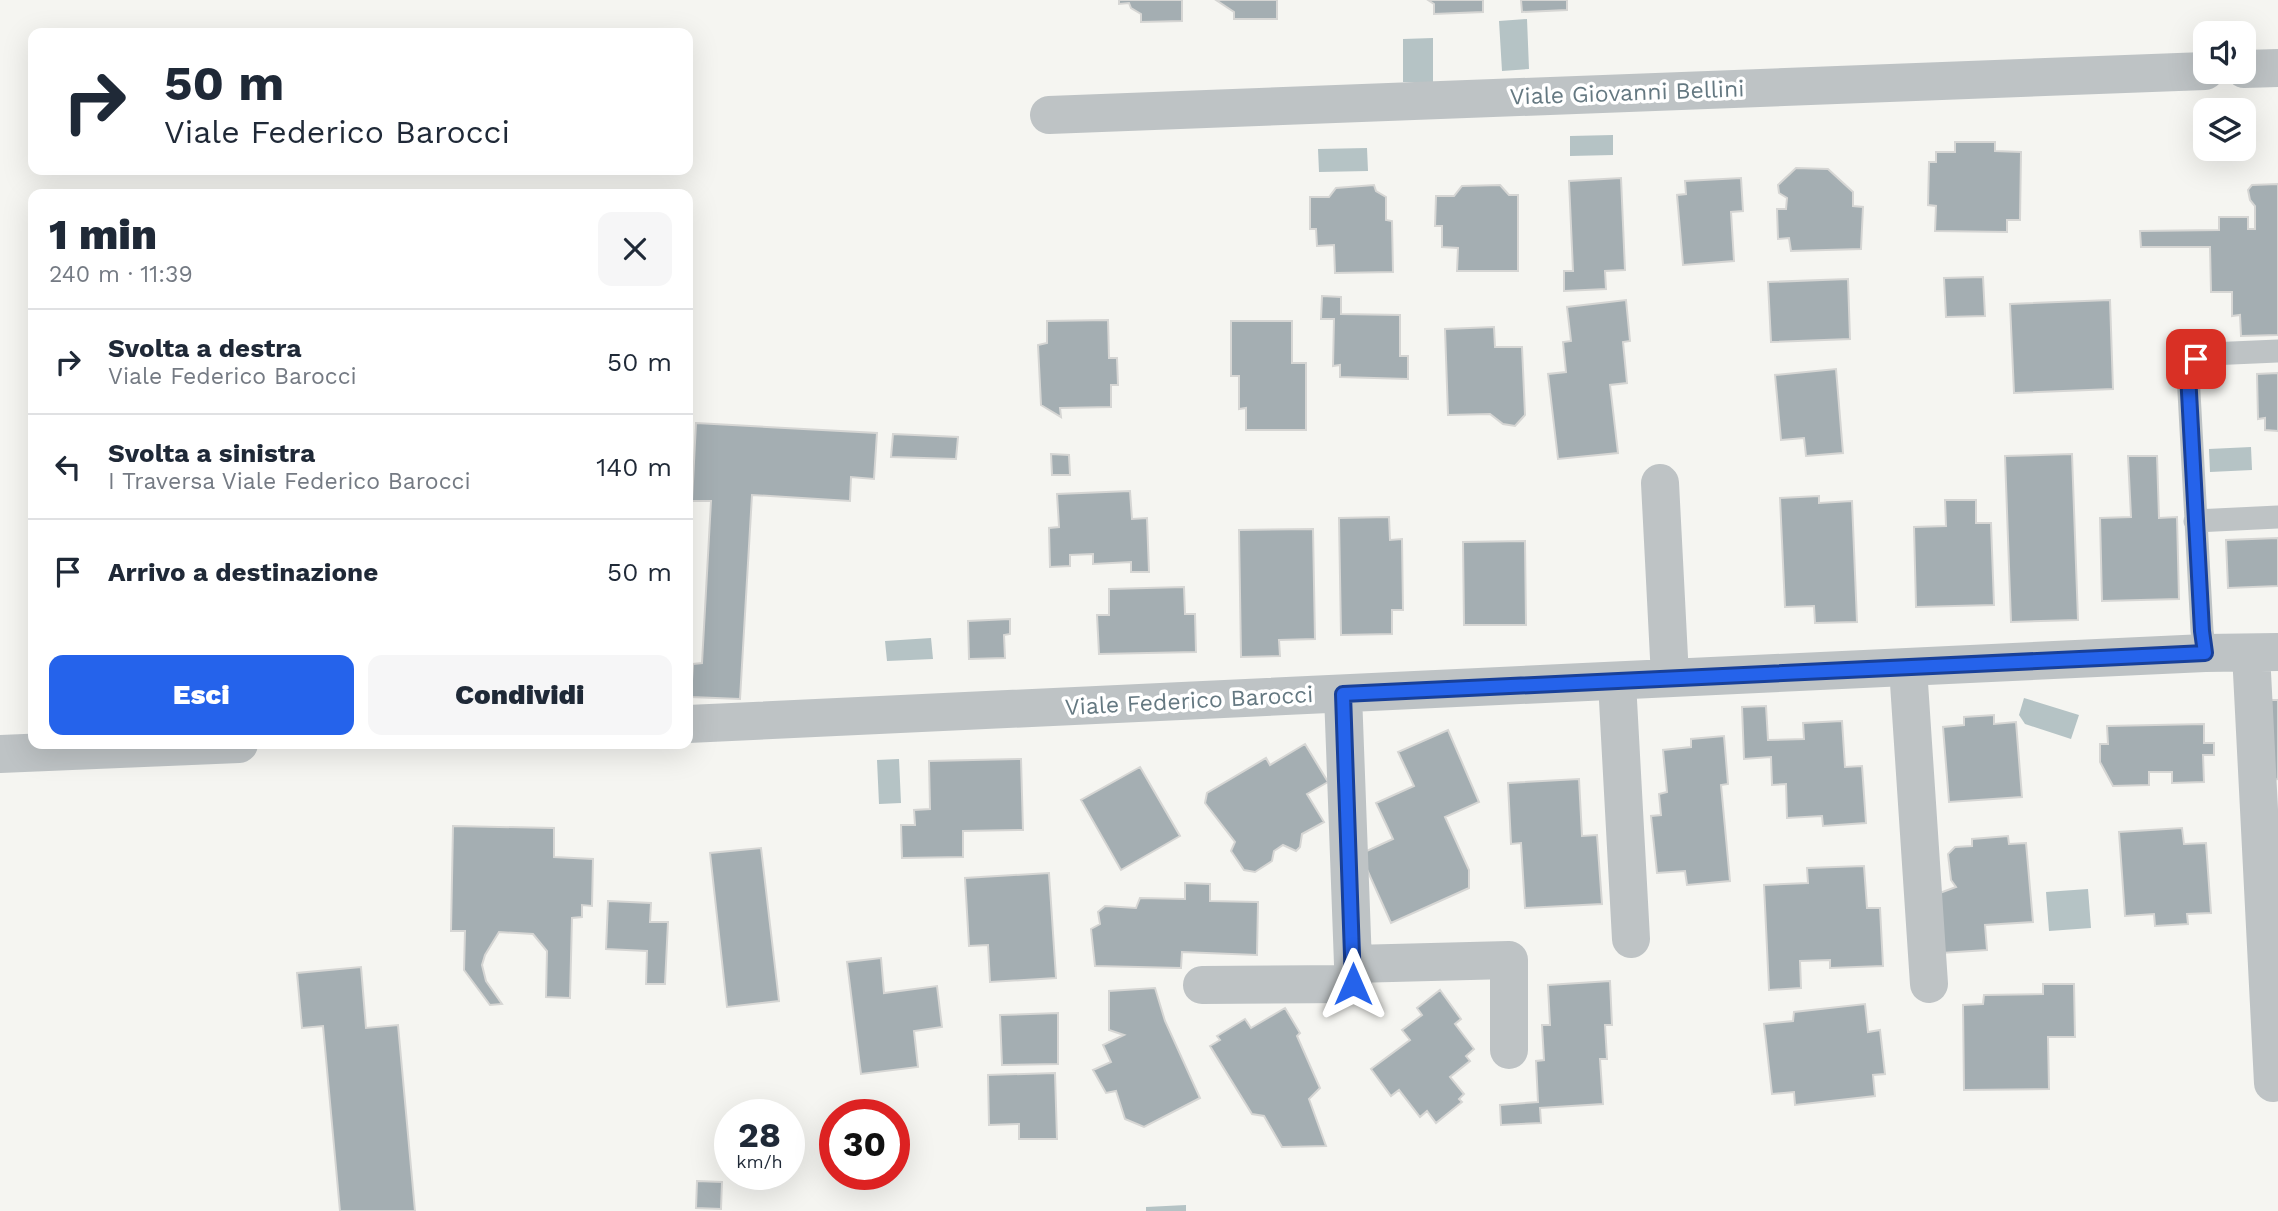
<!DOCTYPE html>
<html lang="it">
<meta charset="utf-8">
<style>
:root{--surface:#fff;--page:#f6f6f7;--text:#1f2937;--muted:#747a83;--line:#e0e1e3;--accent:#2563eb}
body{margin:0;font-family:"Work Sans",sans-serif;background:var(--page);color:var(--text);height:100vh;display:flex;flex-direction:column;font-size:26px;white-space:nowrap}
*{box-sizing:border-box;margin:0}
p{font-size:23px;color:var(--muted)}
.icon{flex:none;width:38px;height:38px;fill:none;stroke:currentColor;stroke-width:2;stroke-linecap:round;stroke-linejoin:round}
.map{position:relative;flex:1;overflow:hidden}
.panel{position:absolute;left:28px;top:189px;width:665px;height:560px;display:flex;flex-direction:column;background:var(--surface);border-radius:14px;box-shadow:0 7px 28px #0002}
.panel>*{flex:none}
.hud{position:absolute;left:28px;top:28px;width:665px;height:147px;border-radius:14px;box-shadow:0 7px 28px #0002;background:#fff;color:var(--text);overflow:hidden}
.controls{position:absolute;left:2193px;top:21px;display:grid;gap:14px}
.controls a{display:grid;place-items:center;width:63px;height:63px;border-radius:14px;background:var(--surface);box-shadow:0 7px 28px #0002;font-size:35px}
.speed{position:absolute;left:714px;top:1099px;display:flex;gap:14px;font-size:35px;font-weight:700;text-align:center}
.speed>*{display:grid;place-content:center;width:91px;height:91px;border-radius:50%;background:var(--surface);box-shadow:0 7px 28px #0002;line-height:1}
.speed small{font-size:18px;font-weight:400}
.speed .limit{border:10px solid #d22;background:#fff;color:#111}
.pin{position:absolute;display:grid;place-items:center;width:60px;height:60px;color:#fff;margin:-30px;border-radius:14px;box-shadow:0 4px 10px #0006}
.me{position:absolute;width:77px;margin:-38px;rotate:0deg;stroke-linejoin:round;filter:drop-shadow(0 0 5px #0008)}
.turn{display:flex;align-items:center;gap:24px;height:147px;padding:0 21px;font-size:32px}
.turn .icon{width:91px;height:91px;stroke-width:2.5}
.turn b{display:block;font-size:49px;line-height:60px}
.round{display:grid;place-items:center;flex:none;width:74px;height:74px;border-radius:14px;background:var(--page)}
.summary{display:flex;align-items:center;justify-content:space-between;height:119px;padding:0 21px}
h1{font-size:42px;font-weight:800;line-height:52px}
.primary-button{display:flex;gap:14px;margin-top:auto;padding:14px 21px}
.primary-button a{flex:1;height:80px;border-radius:14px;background:var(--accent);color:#fff;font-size:28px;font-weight:800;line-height:80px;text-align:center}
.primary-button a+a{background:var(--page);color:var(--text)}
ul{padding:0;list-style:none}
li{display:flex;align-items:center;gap:21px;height:105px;padding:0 21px;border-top:2px solid var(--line)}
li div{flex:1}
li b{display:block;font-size:26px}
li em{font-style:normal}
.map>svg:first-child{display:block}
.water{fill:#b5c3c5}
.building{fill:#a4aeb2;stroke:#d6d6d4;stroke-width:2}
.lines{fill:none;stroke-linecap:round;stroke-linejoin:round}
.service{stroke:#bec3c5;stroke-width:23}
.minor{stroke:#bec3c5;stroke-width:38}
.route-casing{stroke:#184099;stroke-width:18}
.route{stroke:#2563eb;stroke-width:12}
.labels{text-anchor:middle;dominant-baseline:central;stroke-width:7;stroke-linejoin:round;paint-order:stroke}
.street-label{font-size:23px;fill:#647881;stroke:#fff}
</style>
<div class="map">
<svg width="2278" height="1211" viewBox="0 0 2278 1211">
<rect width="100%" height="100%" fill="#f5f5f1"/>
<path class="water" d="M1527 19 1529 69 1502 71 1499 21Z
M1433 38V82H1403V39Z
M1613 135V155L1570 156V136Z
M1367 148 1368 171 1319 172 1318 149Z
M2251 447 2252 470 2210 472 2209 449Z
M931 638 933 659 887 661 885 641Z
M2024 698 2079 715 2071 739 2025 724 2019 715Z
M899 759 901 803 879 804 877 760Z
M2088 889 2091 928 2049 931 2046 892Z
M1186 1205V1211H1146V1207Z"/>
<path class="building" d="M1119 0H1182V21L1141 22V14L1131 8 1129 3 1119 4Z
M1216 0H1277V19H1234V12Z
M1428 0H1483V12L1434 14V4Z
M1521 0H1567V10L1522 12Z
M1955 142H1995V151L2021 152 2020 220H2007V232L1935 231 1936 206 1928 205 1929 162H1936V152H1955Z
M1796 168 1828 169 1853 192V206L1863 207 1861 249 1791 251 1789 238 1778 239 1777 209H1786L1787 198 1779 193 1778 185Z
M1621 178 1625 270 1605 271 1606 289 1564 291V271H1573L1569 181Z
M1741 178 1743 211 1731 212 1734 261 1683 265 1677 195 1686 194 1685 181Z
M2278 184V335L2241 336 2240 315 2232 316V292H2211L2210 247H2141L2140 231 2219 230V217H2248V229H2255V206L2250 200 2248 190 2252 185Z
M1374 185 1376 191 1386 197V220L1392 221 1393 272 1335 273 1334 245 1317 246 1316 229H1310V197H1329L1336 188Z
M1500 185 1509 195H1518V271H1457L1458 248 1442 247V226H1435L1436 196H1454L1462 186Z
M1983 277 1985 316 1946 317 1944 278Z
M1848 279 1850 339 1771 342 1768 282Z
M1322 296 1341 297V314L1400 315V356H1408V379L1340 377V365L1333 366 1334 319H1321Z
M1626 300 1630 341 1623 342 1627 383 1610 385 1618 453 1558 459 1548 374 1566 372 1563 342 1571 341 1567 307Z
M2110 300 2113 389 2014 393 2010 304Z
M1108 320 1109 358H1117L1118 385H1111V407L1060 408 1061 417 1041 405 1038 345 1047 343V321Z
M1231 321H1292V363H1306V430H1246V408L1239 409V376H1231Z
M1494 327 1495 347H1522L1525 415 1515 426 1503 424 1490 414 1448 415 1445 329Z
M1836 369 1843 453 1806 456 1804 438 1781 440 1775 375Z
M2278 373V431L2265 430V418L2258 419 2257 374Z
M696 423 877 433 874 479 851 477 850 501 752 495 740 699 691 697 693 664 702 663 711 501H692Z
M893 434 958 437 956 459 891 457Z
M1051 454 1069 455 1070 475H1052Z
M2072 454 2078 620 2011 622 2005 456Z
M2128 456H2157L2159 518 2177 517 2179 599 2102 601 2100 518 2131 517Z
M1130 491 1132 519 1147 518 1149 572H1131V562L1093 564V554L1070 555V566L1050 567 1049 528 1059 527 1057 494Z
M1819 496V503L1852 501 1857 622 1815 623 1814 606 1785 607 1780 498Z
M1945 500H1976V523H1991L1994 605 1916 607 1914 527 1946 526Z
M1389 517 1390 540 1402 539 1403 610H1392V634L1341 635 1339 518Z
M1313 529 1315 639 1279 640 1280 656 1241 657 1239 530Z
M2278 538V586L2228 588 2226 540Z
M1525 541 1526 625H1464L1463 542Z
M1184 587 1185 614H1195L1196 652 1099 654 1097 615H1109V589Z
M1010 619V634L1004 635 1005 658 969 659 968 621Z
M2271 700H2278V779L2273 780Z
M1766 706 1768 740 1804 739 1803 723 1842 721 1845 767 1862 766 1866 823 1823 826 1822 816 1787 818 1786 784 1772 785 1771 757 1744 759 1742 707Z
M1994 715V724L2016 722 2022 797 1949 802 1943 727 1964 725V717Z
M2204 724V743H2214V755H2203L2204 782 2172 783V772H2149V785L2113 786 2100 762V744H2108L2107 726Z
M1448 730 1479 802 1445 817 1469 870V888L1391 923 1360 854 1393 839 1376 803 1414 786 1398 752Z
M1724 736 1728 784 1721 785 1730 881 1687 885 1685 871 1657 873 1651 816 1661 815 1659 794 1667 792 1663 750 1691 747V739Z
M1305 744 1328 782 1307 794 1324 822 1302 834 1300 847 1296 851 1283 845 1274 851 1272 861 1255 872 1244 870 1231 851 1235 842 1205 803 1207 793 1266 758 1270 765Z
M1021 759 1023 830 963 831V857L902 858 901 825H915L914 810 930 809 929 761Z
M1140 767 1180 836 1121 870 1081 800Z
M1579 779 1582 836 1597 835 1602 904 1525 908 1521 843 1511 844 1508 783Z
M453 826 554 828V857L593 859 592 906 582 905V917L572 918 570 998 546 997 547 951 533 934 499 932 485 955 482 965 486 981 502 1004 490 1005 464 970 465 931H451Z
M2182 828 2184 844 2206 843 2211 913 2187 914 2188 924 2155 926 2154 914 2125 916 2119 832Z
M2008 836 2009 844 2026 843 2033 922 1985 925 1987 950 1941 953 1937 894 1956 887 1951 880 1948 854 1955 847 1972 846V839Z
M761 848 779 1001 727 1007 710 853Z
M1864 866 1867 908H1880L1883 966 1830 968V960L1800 961 1801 988 1769 990 1764 885 1808 883 1807 868Z
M1049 873 1056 978 990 982 988 945 969 946 965 878Z
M1185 883 1210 884V901L1258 902 1257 955 1182 952 1181 968 1095 966 1091 929 1100 924 1098 912 1105 906 1136 908 1140 898 1185 899Z
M608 901 651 903 650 922H668L665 984H646L647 951 606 949Z
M881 958 884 993 937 986 942 1027 914 1031 918 1067 861 1074 847 962Z
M361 967 366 1028 398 1025 415 1211H340L323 1026 302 1028 297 973Z
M1610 981 1612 1025H1605L1607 1059H1600L1603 1104 1540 1108 1541 1123 1501 1125 1500 1105 1538 1102 1536 1061 1544 1060 1542 1025H1550L1548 985Z
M2043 984H2074L2075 1037H2048L2049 1089 1964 1090 1963 1005 1983 1004 1984 995 2043 994Z
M1155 988 1165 1021 1200 1098 1144 1127 1125 1119 1116 1091 1106 1093 1093 1070 1111 1062 1103 1045 1124 1035 1109 1030V991Z
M1440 990 1461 1019 1455 1024 1474 1049 1466 1056 1470 1061 1450 1077 1464 1094 1459 1099 1462 1102 1436 1123 1427 1111 1420 1117 1399 1090 1391 1096 1371 1069 1410 1040 1402 1030 1422 1015 1417 1008Z
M1865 1004 1868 1032 1880 1030 1885 1074 1873 1075 1875 1096 1795 1105 1794 1092 1772 1094 1764 1024 1793 1021 1794 1012Z
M1285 1008 1300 1033 1297 1036 1320 1088 1309 1099 1326 1146 1282 1147 1264 1116 1252 1114 1210 1046 1220 1040 1217 1036 1245 1019 1251 1028Z
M1058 1013V1064L1002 1065 1000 1015Z
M1055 1073 1057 1139H1019V1124L989 1125 988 1075Z
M697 1181 722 1182 721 1209 696 1208Z"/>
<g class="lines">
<path class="service" d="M2195 521 2278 517
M2205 653 2202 631 2188 374 2196 358 2209 354 2278 351"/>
<path class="minor" d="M2244 69 2278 68
M1049 115 2205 71
M1660 483 1670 677
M2251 653 2273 1083
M1908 668 1929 984
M1617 682 1631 939
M1343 694 1353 964 1509 960V1050
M688 724 2205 653 2278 652
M0 754 239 744
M1202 985 1353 984V964"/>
</g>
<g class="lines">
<g class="route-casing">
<path id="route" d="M1353 984 1343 694 2205 653 2202 631 2188 374 2196 359"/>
</g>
<use href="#route" class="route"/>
</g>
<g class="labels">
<g class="street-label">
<text transform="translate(1627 93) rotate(-2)">Viale Giovanni Bellini</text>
<text transform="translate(1189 701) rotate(-3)">Viale Federico Barocci</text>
</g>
</g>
</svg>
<div class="controls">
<a><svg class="icon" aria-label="sound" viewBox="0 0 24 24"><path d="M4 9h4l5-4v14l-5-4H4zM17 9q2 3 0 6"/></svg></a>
<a><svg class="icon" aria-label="layers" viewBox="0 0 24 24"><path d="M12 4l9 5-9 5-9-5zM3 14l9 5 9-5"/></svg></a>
</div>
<div class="speed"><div>28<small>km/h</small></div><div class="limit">30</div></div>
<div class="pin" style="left:2196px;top:359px;background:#d93025"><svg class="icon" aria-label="arrive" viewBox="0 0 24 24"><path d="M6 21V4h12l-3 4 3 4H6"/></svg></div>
<svg class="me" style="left:1353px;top:984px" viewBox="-20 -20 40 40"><path d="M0-17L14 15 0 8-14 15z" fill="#2563eb" stroke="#fff" stroke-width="4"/></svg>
<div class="hud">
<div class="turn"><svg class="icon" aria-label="right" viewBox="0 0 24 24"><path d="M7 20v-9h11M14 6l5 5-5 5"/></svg><div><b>50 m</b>Viale Federico Barocci</div></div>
</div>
<section class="panel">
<div class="summary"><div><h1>1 min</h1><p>240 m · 11:39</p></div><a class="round"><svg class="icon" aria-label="close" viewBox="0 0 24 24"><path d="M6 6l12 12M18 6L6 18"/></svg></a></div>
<ul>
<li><svg class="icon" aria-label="right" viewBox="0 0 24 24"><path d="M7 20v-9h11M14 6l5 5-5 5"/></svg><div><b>Svolta a destra</b><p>Viale Federico Barocci</p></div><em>50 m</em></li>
<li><svg class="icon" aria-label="left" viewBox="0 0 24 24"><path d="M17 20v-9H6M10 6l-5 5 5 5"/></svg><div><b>Svolta a sinistra</b><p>I Traversa Viale Federico Barocci</p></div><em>140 m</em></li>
<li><svg class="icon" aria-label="arrive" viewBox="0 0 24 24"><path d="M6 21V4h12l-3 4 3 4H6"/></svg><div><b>Arrivo a destinazione</b></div><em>50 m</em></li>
</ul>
<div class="primary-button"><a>Esci</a><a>Condividi</a></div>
</section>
</div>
